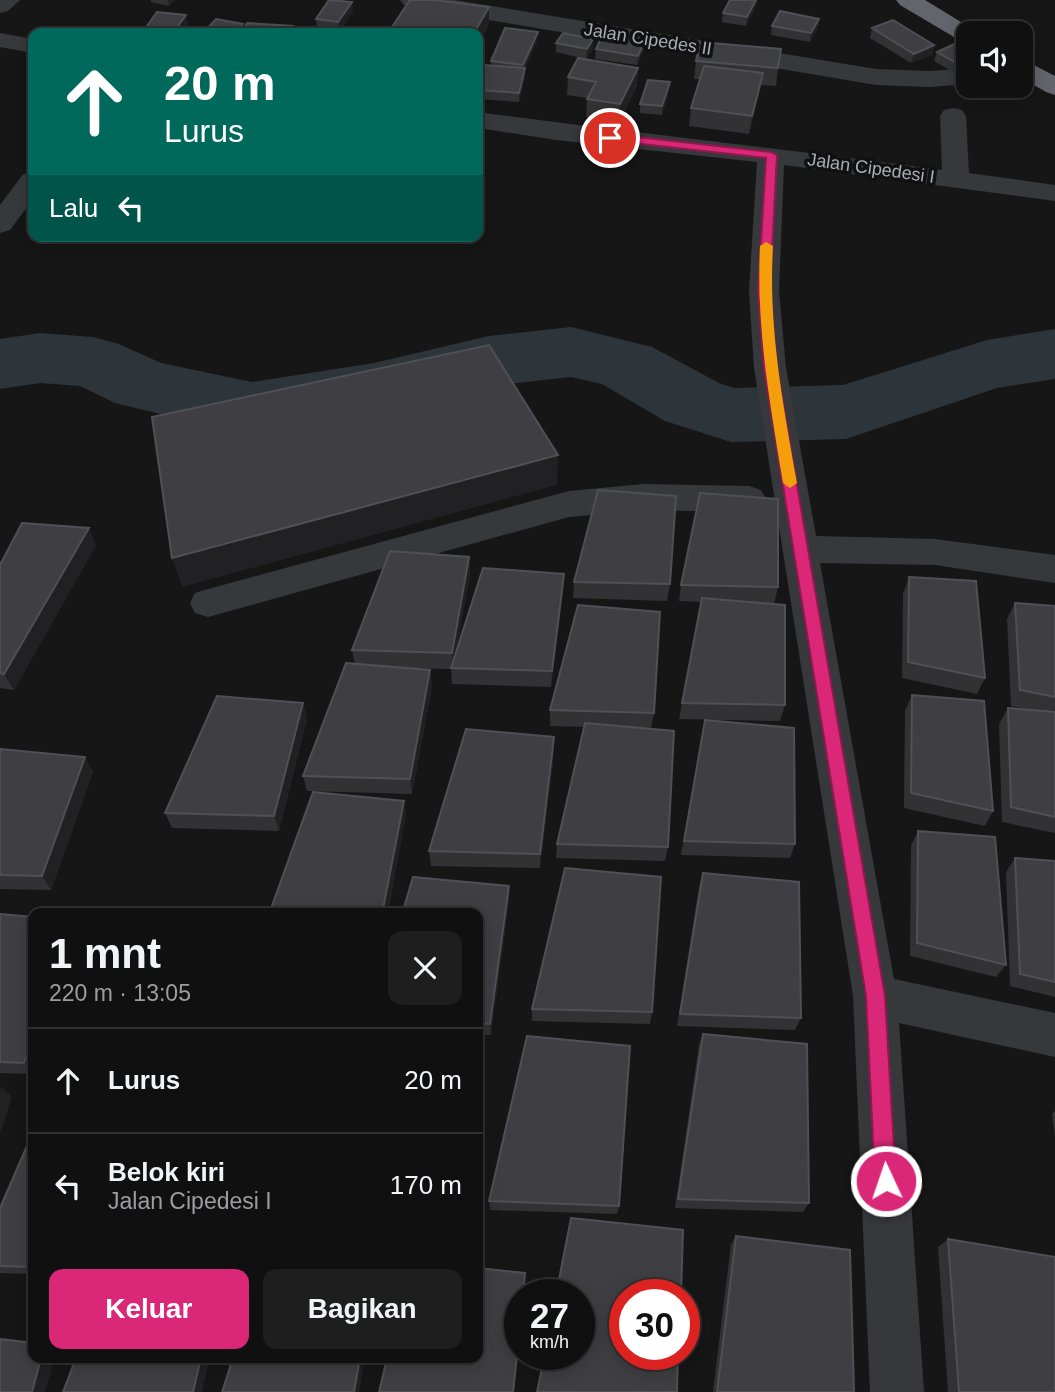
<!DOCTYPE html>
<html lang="id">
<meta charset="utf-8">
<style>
:root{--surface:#101011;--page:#1e1e1f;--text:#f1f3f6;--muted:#9c9d9f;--line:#303031;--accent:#db2777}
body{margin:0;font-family:Helvetica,sans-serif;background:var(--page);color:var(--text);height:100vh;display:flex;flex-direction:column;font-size:26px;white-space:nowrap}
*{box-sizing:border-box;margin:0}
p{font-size:23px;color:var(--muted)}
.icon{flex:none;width:38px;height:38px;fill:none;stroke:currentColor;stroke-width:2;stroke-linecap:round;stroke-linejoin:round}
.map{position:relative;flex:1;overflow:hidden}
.side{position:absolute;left:28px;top:908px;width:455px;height:455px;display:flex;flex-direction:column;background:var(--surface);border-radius:14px;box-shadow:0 4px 18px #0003,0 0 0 2px var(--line)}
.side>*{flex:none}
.hud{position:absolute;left:28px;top:28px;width:455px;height:214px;border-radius:14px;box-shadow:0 4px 18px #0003,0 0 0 2px var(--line);background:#00695c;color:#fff;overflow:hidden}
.fabs{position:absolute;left:956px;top:21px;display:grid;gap:14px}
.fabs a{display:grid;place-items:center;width:77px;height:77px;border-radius:14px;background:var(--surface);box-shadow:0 4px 18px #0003,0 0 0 2px var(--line);font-size:35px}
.speed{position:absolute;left:504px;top:1279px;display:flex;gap:14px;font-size:35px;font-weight:700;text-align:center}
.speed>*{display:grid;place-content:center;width:91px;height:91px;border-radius:50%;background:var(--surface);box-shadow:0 4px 18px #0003,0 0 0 2px var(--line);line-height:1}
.speed small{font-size:18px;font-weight:400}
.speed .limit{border:10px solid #d22;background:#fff;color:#111}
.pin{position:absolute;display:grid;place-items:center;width:60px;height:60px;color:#fff;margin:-30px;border:4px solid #fff;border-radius:50%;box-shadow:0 2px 7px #0007}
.me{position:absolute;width:77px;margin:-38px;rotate:357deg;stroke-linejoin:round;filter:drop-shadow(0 0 5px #0008)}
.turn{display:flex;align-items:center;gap:24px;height:147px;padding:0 21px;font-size:32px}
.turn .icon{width:91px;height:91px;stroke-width:2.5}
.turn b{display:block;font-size:49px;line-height:60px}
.then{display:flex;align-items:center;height:66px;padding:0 21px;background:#0003;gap:14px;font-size:26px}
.round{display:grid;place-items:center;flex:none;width:74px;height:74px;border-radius:14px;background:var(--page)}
.head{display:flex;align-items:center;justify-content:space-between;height:119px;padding:0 21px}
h1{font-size:42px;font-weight:700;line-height:52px}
.action{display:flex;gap:14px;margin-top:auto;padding:14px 21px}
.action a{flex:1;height:80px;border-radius:14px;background:var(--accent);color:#fff;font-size:28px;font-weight:700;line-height:80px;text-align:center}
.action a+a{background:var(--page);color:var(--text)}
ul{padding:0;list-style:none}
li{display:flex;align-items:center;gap:21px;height:105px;padding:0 21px;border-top:2px solid var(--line)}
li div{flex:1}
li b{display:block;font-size:26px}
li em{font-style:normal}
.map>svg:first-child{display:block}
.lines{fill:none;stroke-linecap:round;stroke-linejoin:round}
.river{fill:#2d343a;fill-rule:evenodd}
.street{fill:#37383c;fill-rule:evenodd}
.highway{fill:#63656c;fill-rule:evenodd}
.wall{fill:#323235}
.shaded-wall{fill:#212123}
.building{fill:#3f3f43;stroke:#4f5055;stroke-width:2}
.route{fill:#db2777;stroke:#8e194d;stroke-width:2}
.slow{fill:#f59e0b}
.labels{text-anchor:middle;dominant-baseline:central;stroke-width:7;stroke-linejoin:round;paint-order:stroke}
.far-street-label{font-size:18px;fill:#a9acb6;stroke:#111112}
</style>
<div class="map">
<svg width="1055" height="1392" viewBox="0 0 1055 1392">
<rect width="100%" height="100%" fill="#161617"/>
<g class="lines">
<path class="river" d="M571 327 652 347 719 383 734 388 843 385 987 340 1055 329V379L997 388 846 439 731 442 665 421 602 384 571 377 489 386 374 415 252 436 115 403 80 386 40 383 0 389V339L40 333 93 337 119 344 161 363 252 382 374 363 489 336Z"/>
<path class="street" d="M0 0H20L8 11 0 13Z
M400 0H455L876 69 930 71 968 68V84L930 87 876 85 412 7 404 5Z
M0 33 33 39V53L0 47Z
M953 108 962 110 966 116 969 173 1055 185V201L784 165 779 291 786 368 816 536 935 539 1055 555V583L935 565 820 563 894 979 1055 1013V1057L899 1023 924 1392H870L853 996 754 368 749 291 757 162 556 140 478 128V112C632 133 787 149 942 170L940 116 944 110Z
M33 172V199L10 230 0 233V205L23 174Z
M643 484 749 486 761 490 766 499 761 508 749 512 643 510 569 517 208 617 195 613 190 603 195 593 208 589 569 491Z"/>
<path class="highway" d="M896 0H925L979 33H968V42L959 40 900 5Z
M1020 58 1055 76V95L1046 92 1020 77Z"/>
</g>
<path class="wall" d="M150 0H175L169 6 151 2Z
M757 4 746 26 722 22 723 13Z
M353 11 340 31 317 28 316 19Z
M819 19 818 28 810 42 771 35 772 26Z
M872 28 934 45 932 55 911 63 870 38Z
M593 39V49L586 59 556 52V43Z
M645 40 644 49 637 65 595 59 596 49Z
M537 41 525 69V77L519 102 478 99V83L491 65V61Z
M937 52 968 66 953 72 934 61Z
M696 61 778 68 776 86 761 85 749 134 689 126 691 108 700 79H694Z
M638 68 637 86 619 122 586 117 587 98 567 95 568 77Z
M669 92 662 115 640 113V104Z
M96 545 14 690 0 688V565Z
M469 557 470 574 456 651 564 574 563 591 551 687 452 684 451 669 401 668 430 670 432 686 412 794 307 791 303 776 355 664 352 650Z
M909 577 985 678 977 694 902 678 903 594Z
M574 582 670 584 667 601 573 598Z
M681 585 778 587 774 604 785 705 780 721 679 719 701 602 679 601Z
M1015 603 1055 606V833L1002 822 999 724 1008 708 1032 710 1011 706 1007 619Z
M912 695 993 811 985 826 904 808 905 711Z
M303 703 307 719 279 831 172 828 165 813Z
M550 710 654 713 651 729 668 847 665 861 556 858 557 844 584 727 550 726Z
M702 736 795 844 790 858 681 855Z
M554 737V753L540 868 431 866 429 851Z
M0 749 85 757 93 772 51 890 0 889Z
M918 831 1006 965 996 977 910 956 911 846Z
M1015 858 1055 861V997L1010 986 1006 872Z
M703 873 801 1018 795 1030 677 1026 699 887Z
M509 900 491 1035H478V914Z
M0 914 33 917V1074L0 1073Z
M532 1009 652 1012 650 1024 532 1021Z
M703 1034 809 1203 803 1212 675 1208 699 1045Z
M1055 1111V1137L1052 1114Z
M33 1132V1274L0 1273V1208Z
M489 1201 619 1206 617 1214 490 1210Z
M736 1236 854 1392H713L731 1244Z
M948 1239 1055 1392H948L938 1247Z"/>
<path class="shaded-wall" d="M168 0H175L169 6Z
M756 0H757V4L746 26 747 17Z
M352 2 353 11 340 31 338 22Z
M489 7V25L478 46V33H474Z
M186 15 188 24 182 33H173Z
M819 19 818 28 810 42 811 33Z
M243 24 245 33H235Z
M538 32 537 41 525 69V77L519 102V93L523 74V65Z
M593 39V49L586 59 587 49Z
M645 40 644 49 637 65 638 56Z
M934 45 932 55 911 63 914 54Z
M968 58V66L953 72 956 63Z
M638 68 637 86 619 122 620 104Z
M763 73 760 91 749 134 752 116Z
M670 82 669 92 662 115V106Z
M558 455 557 485 182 587 172 558Z
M89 528 96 545 14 690 4 674Z
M469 557 470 574 453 669 452 653Z
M564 574 563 591 551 687 552 671Z
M430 670 432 686 412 794 410 779Z
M303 703 307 719 279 831 274 816Z
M554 737V753L540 868V854Z
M85 757 93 772 51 890 42 876Z
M404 801 406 816 388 914H382Z
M509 886V900L491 1035 490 1024Z
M33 1035V1073L24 1063Z
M1 1086 12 1097 0 1133V1089Z
M520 1329 514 1392H513Z
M41 1358H55L45 1392H32Z
M201 1358H210L202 1392H193Z
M360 1358H365L359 1392H354Z"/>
<path class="building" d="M329 0 352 2 338 22 316 19Z
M410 0H435L489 7 474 33H388Z
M730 0H756L747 17 723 13Z
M780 11 819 19 811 33 772 26Z
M157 12 186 15 173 33H142Z
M216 19 243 24 235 33H203Z
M893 20 934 45 914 54 872 28Z
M247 23 293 26 290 33H242Z
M310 27 332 31 330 33H306Z
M505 28 538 32 523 65 491 61Z
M563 33 593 39 587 49 556 43Z
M603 34 645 40 638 56 596 49Z
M965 39 968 41V58L956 63 937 52Z
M700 42 781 49 778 68 696 61Z
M578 58 638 68 620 104 587 99 596 82 568 77Z
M483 65 525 68 519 93 478 90V83Z
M704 66 763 73 752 116 691 108Z
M648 80 670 82 662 106 640 104Z
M489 345 558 455 172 558 152 417Z
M598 490 676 496 670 584 574 582Z
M700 493 778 499V587L681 585Z
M22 523 89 528 4 674 0 673V565Z
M390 551 469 557 452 653 352 650Z
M483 568 564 574 552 671 451 668Z
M909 577 976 581 985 678 908 662Z
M702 598 785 605V705L682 703Z
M1015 603 1055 606V697L1020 690Z
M578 605 660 612 654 713 550 710Z
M346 663 430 670 410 779 303 776Z
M912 695 984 701 993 811 911 793Z
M217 696 303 703 274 816 165 813Z
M1008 708 1055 712V817L1011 807Z
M705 720 794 728 795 844 684 841Z
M585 723 674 731 668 847 557 844Z
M466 729 554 737 540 854 429 851Z
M0 749 85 757 42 876 0 875Z
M313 792 404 801 382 914H269Z
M918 831 995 837 1006 965 917 943Z
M1015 858 1055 861V982L1020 974Z
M565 868 661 877 652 1012 532 1009Z
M703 873 799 882 801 1018 680 1014Z
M413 877 509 886 490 1024 478 1023V914H402Z
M0 914 33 917V1035L24 1063 0 1062Z
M703 1034 807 1044 809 1203 678 1199Z
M527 1036 630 1046 619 1206 489 1201Z
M33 1132V1267L0 1266V1208Z
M571 1218 683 1230 681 1295H625V1354H678L677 1392H537L545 1354H579V1295H556Z
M736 1236 850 1250 854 1392H717Z
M948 1239 1055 1257V1392H959Z
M478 1268 525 1273 523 1295H520V1329L513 1392H379L387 1358H478Z
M0 1339 33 1343V1358H41L32 1392H0Z
M76 1358H201L193 1392H63Z
M233 1358H360L354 1392H222Z"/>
<path class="route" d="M610 134 771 152 777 155 770 291 777 369 885 996 896 1181 893 1188 886 1191 878 1188 875 1181 866 996 764 369 758 291 766 158 606 140 605 138Z"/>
<path class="slow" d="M766 242 773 246C768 327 783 404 797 483L790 488 783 483C770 404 756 327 760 246Z"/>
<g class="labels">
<g class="far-street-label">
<text transform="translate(648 39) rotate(9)">Jalan Cipedes II</text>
<text transform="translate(871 168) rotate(8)">Jalan Cipedesi I</text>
</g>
</g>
</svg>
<div class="fabs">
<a><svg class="icon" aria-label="sound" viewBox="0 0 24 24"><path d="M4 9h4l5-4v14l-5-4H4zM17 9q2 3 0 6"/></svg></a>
</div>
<div class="speed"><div>27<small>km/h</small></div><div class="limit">30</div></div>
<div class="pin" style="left:610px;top:138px;background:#d93025"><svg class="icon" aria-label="arrive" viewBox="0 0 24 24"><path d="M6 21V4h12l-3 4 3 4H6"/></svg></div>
<svg class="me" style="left:886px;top:1181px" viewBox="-20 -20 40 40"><circle r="17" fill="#db2777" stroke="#fff" stroke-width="3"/><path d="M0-11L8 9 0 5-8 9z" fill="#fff"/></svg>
<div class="hud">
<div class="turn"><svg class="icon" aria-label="ahead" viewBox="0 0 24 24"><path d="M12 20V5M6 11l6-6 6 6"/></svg><div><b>20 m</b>Lurus</div></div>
<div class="then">Lalu<svg class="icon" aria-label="left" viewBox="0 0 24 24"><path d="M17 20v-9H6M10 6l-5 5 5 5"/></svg></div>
</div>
<section class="side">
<div class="head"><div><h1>1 mnt</h1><p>220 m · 13:05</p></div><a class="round"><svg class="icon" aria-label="close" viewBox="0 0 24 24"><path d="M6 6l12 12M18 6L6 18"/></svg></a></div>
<ul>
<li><svg class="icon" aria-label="ahead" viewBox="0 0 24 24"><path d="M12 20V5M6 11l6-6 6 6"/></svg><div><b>Lurus</b></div><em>20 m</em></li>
<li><svg class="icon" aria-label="left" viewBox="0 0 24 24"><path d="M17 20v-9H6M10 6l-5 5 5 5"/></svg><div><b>Belok kiri</b><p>Jalan Cipedesi I</p></div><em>170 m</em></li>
</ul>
<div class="action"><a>Keluar</a><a>Bagikan</a></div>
</section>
</div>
